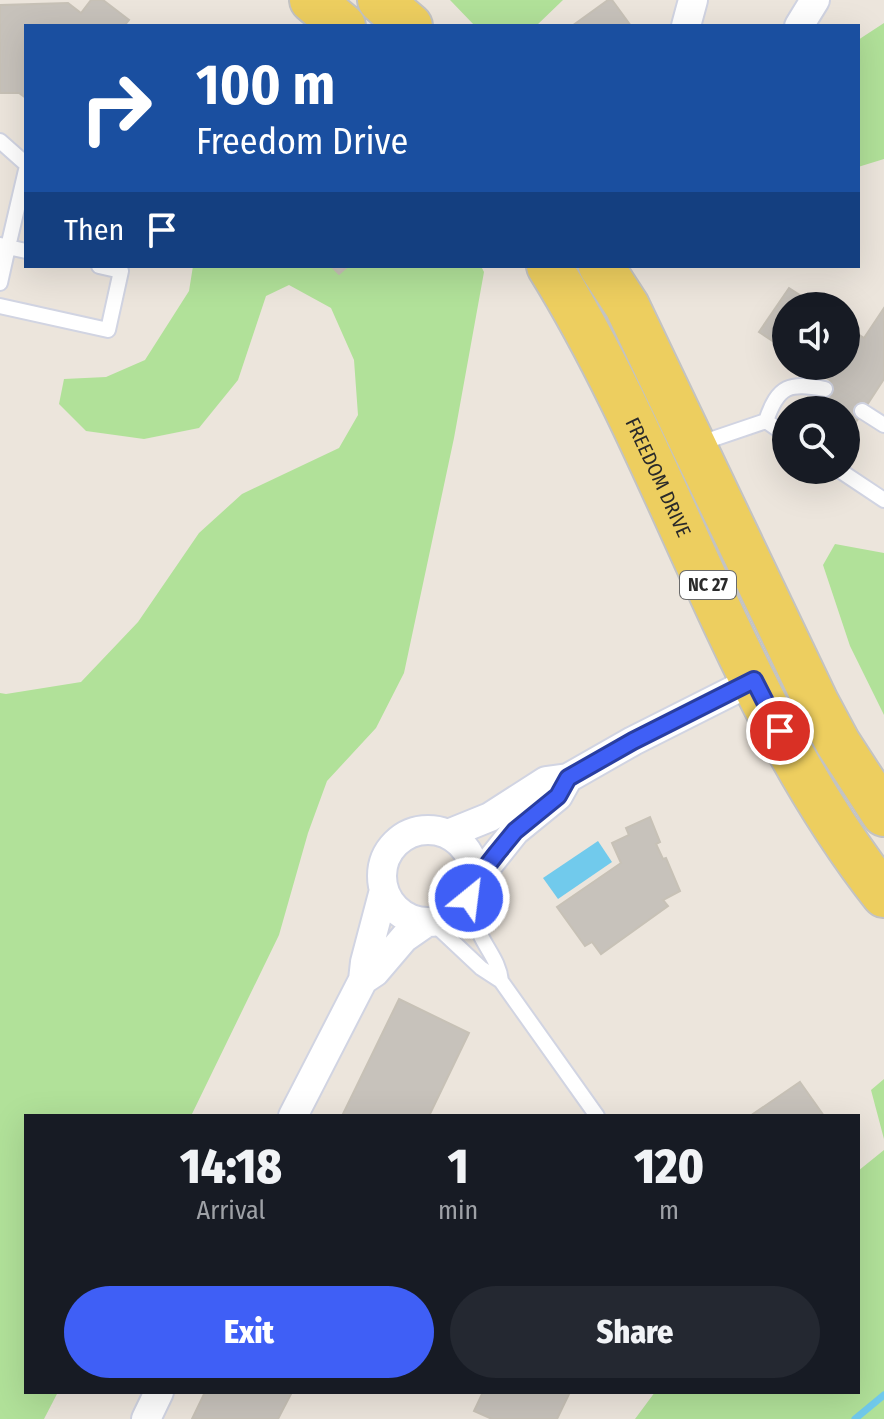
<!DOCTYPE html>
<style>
:root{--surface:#171b24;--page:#242831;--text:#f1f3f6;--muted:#9ea1a6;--accent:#3f5ff6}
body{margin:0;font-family:"Fira Sans Condensed",sans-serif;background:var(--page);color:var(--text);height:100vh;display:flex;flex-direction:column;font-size:30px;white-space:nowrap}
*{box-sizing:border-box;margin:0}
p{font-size:26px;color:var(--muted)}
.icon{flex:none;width:44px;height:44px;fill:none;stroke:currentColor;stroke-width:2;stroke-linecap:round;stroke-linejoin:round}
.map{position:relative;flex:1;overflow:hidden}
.sheet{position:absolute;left:24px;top:1114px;width:836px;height:280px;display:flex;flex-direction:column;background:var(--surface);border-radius:0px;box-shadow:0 8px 32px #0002}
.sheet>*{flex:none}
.guide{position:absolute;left:24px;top:24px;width:836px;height:244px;border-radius:0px;box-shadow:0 8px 32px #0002;background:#1a4fa0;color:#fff;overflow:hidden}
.buttons{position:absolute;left:772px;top:292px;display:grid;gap:16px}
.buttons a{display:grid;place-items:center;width:88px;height:88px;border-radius:50%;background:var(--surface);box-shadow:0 8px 32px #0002;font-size:40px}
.pin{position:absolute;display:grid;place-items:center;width:68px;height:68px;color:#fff;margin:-34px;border:4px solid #fff;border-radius:50%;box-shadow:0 2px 8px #0007}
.me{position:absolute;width:88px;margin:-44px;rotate:29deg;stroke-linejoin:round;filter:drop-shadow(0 0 6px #0008)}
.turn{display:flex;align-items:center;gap:28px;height:168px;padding:0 40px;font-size:36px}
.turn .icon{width:104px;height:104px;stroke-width:2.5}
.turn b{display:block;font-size:56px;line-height:68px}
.then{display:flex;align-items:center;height:76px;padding:0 40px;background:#0003;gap:16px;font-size:30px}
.eta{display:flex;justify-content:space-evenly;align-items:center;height:136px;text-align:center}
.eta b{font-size:48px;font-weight:800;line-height:56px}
.cta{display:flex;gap:16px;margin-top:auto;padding:16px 40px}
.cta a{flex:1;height:92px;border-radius:48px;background:var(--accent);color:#fff;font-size:32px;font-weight:800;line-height:92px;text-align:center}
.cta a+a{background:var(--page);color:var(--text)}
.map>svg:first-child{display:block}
.green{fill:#b1e199}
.water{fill:#71caec}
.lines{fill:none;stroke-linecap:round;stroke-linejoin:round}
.stream{stroke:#71caec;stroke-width:7}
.building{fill:#c7c2bb;stroke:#c7c1b6;stroke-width:2}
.service-casing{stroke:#d1d4e2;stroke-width:18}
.minor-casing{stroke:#d1d4e2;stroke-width:32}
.primary-casing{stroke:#c3c3c3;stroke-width:48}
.service{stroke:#fff;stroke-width:14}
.minor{stroke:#fff;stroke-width:28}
.primary{stroke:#edce5f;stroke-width:44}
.route-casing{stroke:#293ea0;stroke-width:20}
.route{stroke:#3f5ff6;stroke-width:14}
.labels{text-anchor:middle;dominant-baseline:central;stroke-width:6;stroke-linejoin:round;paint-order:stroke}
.shield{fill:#fff;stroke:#6a6a6a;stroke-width:2}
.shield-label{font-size:18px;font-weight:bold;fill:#2a2a2a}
.street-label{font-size:20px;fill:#2a2a2a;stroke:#fff}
</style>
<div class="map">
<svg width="884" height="1419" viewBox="0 0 884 1419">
<rect width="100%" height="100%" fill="#ece5dc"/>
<path class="green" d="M450 0H563L536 26H475Z
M884 23V159L858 167V40Z
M193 266H481L484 272 454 438 404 673 376 728 327 781 308 833 279 935 191 1116H26V1392H58L44 1419H0V693L6 694 81 682 138 622 199 533 242 494 339 448 358 415 354 360 331 308 289 285 266 296 238 380 199 428 144 439 86 431 59 404 64 379 106 377 145 360 189 291Z
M835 544 884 553V715L850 646 823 565Z
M884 1079V1139L871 1090Z
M884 1150V1419H635L655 1392H858V1171Z"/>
<path class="water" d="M598 841 612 862 558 899 543 878Z"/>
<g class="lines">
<path class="stream" d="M855 1419 884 1395"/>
</g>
<path class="building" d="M91 0H103L129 20 124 26H26V98L19 93H0V5L68 3 81 13Z
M608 0H612L631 26H572Z
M331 266H348L339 274Z
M789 288 817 306H786V350L759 332Z
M884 308V379L854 425 846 419V410H832L818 400 831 381 809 366H846V326L864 338Z
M650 817 660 842 656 844 663 859 666 858 680 891 663 900 668 906 601 954 592 942 585 946 557 907 621 863 612 843 629 835 626 828Z
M399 999 469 1033 429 1116H342Z
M800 1082 824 1116H750Z
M205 1392H292L278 1419H192Z
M483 1392H570L557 1419H492L474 1411Z"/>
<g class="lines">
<g class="service-casing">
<path id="service" d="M0 141 26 164
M26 170 8 247 26 251
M0 283 8 247 0 245
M0 306 108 330 121 271 99 266
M862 411 884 425
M766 421C778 385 790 382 825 389
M698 444 766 421 786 435
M839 470 884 500
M469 898C472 911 475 922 480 934 488 951 499 962 501 981
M432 922 481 968 501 981 597 1116"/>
</g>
<g class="minor-casing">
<path id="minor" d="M686 26 693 0
M799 26 815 0
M382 876a46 46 0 1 1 92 0a46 46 0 1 1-92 0Z
M448 834 490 817 546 781 568 778 633 741 754 680
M476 880 515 831 558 796 568 778
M363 980 375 972 404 938 427 922
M293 1116 363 980 365 962 384 890
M146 1419 159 1392"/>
</g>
<g class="primary-casing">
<g id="primary">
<path d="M312 0 343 26"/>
<path d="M380 0 410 26"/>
<path id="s1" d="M549 266C674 468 736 707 884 895"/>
<path d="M601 266 627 306 816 702 838 743 884 814"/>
</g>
</g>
<use href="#service" class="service"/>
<use href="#minor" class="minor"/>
<use href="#primary" class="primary"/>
</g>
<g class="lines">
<g class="route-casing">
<path id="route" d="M469 898 476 880 497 853 515 831 558 796 568 778 633 741 754 680 780 731"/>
</g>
<use href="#route" class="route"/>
</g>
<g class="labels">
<rect class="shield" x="680" y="571" width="56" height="28" rx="6"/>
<g class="shield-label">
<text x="708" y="585">NC 27</text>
</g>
<g class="street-label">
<text stroke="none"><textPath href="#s1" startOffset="238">FREEDOM DRIVE</textPath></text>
</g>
</g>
</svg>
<div class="buttons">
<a><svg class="icon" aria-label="sound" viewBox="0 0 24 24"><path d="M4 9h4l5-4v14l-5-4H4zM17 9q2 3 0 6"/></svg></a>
<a><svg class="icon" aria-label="search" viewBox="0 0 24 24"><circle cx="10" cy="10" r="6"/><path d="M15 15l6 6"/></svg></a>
</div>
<div class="pin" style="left:780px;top:731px;background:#d93025"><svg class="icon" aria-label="arrive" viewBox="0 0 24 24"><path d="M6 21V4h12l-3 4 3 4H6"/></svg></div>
<svg class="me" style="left:469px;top:898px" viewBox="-20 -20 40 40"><circle r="17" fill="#3f5ff6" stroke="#fff" stroke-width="3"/><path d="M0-11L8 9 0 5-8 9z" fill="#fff"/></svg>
<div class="guide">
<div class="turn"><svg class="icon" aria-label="right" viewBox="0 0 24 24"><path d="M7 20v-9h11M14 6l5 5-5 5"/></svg><div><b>100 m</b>Freedom Drive</div></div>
<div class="then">Then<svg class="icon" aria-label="arrive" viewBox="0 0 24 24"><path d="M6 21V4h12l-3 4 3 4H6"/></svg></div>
</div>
<section class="sheet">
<div class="eta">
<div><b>14:18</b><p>Arrival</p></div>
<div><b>1</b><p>min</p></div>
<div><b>120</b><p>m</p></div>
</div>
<div class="cta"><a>Exit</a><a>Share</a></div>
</section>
</div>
